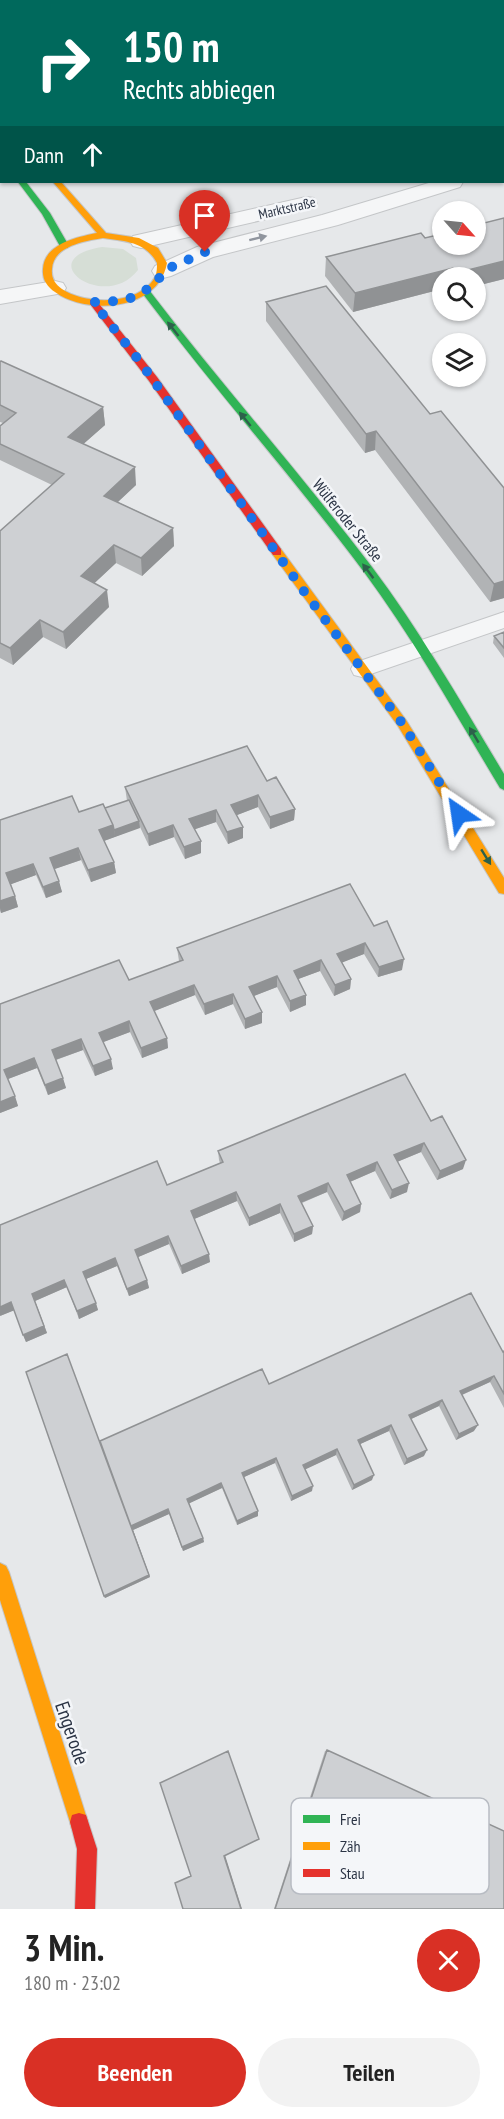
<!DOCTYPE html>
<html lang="de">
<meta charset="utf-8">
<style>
:root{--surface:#fff;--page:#f2f2f2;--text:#222;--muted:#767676;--accent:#d93025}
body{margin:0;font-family:"PT Sans Narrow",sans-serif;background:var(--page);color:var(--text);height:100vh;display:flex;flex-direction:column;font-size:22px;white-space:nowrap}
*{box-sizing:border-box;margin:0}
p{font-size:20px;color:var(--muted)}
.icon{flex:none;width:33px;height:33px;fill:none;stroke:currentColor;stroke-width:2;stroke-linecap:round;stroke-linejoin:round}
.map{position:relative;height:1909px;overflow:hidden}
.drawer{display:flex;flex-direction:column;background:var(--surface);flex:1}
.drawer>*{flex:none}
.hud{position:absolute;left:0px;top:0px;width:504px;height:183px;box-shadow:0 2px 4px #0004;background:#00695c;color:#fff;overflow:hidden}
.needle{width:39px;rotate:117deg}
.controls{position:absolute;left:432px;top:201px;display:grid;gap:12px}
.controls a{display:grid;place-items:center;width:54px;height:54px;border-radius:50%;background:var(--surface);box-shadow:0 2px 4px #0004;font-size:30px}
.pin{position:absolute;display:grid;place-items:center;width:51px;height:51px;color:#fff;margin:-62px -26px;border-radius:50% 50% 50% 0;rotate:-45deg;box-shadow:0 0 6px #0007}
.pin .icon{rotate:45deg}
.me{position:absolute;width:66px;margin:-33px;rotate:328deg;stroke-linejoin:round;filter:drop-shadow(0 0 4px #0008)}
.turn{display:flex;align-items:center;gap:21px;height:126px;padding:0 24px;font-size:27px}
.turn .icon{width:78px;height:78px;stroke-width:2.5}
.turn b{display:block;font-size:42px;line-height:51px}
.then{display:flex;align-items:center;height:57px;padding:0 24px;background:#0003;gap:12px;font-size:22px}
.round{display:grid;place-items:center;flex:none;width:63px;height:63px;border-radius:32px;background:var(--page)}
.summary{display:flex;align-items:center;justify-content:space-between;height:102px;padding:0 24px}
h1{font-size:36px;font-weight:700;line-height:45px}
.cta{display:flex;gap:12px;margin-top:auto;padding:12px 24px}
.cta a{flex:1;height:69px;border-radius:36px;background:var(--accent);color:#fff;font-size:24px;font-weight:700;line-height:69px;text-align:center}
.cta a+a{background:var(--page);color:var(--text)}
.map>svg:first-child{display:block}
.green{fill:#d6ded6}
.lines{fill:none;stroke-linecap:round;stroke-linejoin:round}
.lane-casing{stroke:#c4c6c8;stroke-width:2}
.street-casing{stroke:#c4c6c8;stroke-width:2}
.fast-casing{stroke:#c4c6c8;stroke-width:2}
.slow-casing{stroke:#c4c6c8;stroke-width:2}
.jam-casing{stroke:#c4c6c8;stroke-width:2}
.lane{fill:#f5f6f7;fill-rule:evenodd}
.street{fill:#f5f6f7;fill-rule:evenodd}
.fast{fill:#30b455;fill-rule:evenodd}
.slow{fill:#ff9f0a;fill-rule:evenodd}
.jam{fill:#e5322d;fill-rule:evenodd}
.wall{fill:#b1b3b5}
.shaded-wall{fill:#909294}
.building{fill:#ced0d3;stroke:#909294;stroke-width:1.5}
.oneway{fill:#90959e}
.oneway2{fill:#2d614b}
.route{stroke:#1a73e8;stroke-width:10;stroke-dasharray:0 18}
.labels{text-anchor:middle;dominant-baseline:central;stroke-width:5;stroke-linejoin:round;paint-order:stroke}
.far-street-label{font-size:14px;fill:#2b3445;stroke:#f4f6f9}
.street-label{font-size:16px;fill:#2b3445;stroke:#f4f6f9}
.near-street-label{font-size:20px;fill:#2b3445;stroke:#f4f6f9}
.key{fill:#f4f6f9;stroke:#b8bcc3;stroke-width:1.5}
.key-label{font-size:16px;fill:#2b3445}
</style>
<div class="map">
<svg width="504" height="1909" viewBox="0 0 504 1909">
<rect width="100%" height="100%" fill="#e6e8ea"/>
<path class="green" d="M147 0H504V29L502 2H140Z
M102 247 123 249 136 258 138 270C105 313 29 259 102 247Z"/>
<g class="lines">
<g class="lane-casing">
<path id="lane" d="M504 612V628L362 677 354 675 351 669 354 663Z"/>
</g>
<g class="street-casing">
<path id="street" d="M502 162H504L502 175Z
M432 182H463L460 187 338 225 213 257 171 276 163 278 155 276 152 271 155 266 197 247 322 215Z
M306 197 314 198 317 203 314 208 141 248 133 246 130 241 133 236Z
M55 281 63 283 66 288 63 293 0 304V290Z"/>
</g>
<g class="fast-casing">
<path id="fast" d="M18 182H26L50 213 69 246 67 248H61L42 214Z
M143 290H149C221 384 300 473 372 567 421 632 462 704 504 774V790L500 788C456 715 415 641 364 572 293 477 214 389 143 294Z"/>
</g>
<g class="slow-casing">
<path id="slow" d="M0 107H2V113H0Z
M0 149 2 150V156H0Z
M53 182H61L106 233 139 238 158 248 167 263C159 310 88 316 55 292 47 287 42 279 43 269 44 244 77 237 97 233ZM103 238C125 241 146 242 157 263 157 267 157 273 155 277 139 306 85 305 62 289 55 284 51 278 52 269 53 246 85 241 103 238Z
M277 548 281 549 406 720 504 878V894L499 893 398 726 273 555 272 552Z
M0 1563 6 1566 9 1572 88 1822 86 1829 79 1831 72 1829 70 1822 0 1600Z"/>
</g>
<g class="jam-casing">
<path id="jam" d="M90 300H96L157 377 281 549V555H273L149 381 90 304Z
M79 1813 86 1815 97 1849 95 1909H75L77 1849 70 1822 72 1815Z"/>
</g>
<use href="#lane" class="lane"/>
<use href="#street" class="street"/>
<use href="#fast" class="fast"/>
<use href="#slow" class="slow"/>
<use href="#jam" class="jam"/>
</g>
<path class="wall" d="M36 0H129L122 2H37Z
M504 218V279L476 286V278H442V289L353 312 325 276 326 257 425 238Z
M326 286 504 598 490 602 375 450 365 453 266 321V302Z
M0 362 103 407 105 425 83 444 136 485 118 502 173 528 174 546 142 576 116 563 94 583 109 607 66 649 43 637 13 665 0 658V531L52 485 0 460V426L3 423 0 422Z
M504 632V658L493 643 494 636Z
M267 781 295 809 294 820 270 829 258 807 237 815 243 838 228 844 216 822 195 829 201 853 185 859 174 837 149 846 140 827 104 841 114 862 116 873 91 882 81 860 54 869 62 892 46 898 36 875 11 884 15 896 18 907 1 913 0 910V820L105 808 127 801 125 787Z
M374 926 402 970 378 977 364 954 342 962 351 979 350 989 334 996 320 971 298 979 306 995V1005L290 1012 277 987 253 996 262 1012V1023L245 1029 233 1004 205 1015 195 995 154 1011 167 1038 168 1048 142 1058 130 1032 103 1042 113 1069 95 1076 83 1050 56 1060 66 1088 48 1095 37 1068 8 1079 18 1106 0 1113V1004L129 980 179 961 177 948Z
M431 1121 463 1169 437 1180 421 1152 397 1162 407 1192 390 1199 375 1171 350 1182 361 1204 360 1212 342 1221 327 1192 302 1203 313 1226 312 1234 294 1242 280 1213 249 1226 237 1201 194 1219 210 1262 182 1274 169 1244 138 1257 147 1280 149 1288 129 1296 117 1266 86 1279 98 1310 79 1319 67 1287 35 1301 47 1333 26 1342 14 1310 0 1316 167 1185 220 1163 219 1160 218 1151Z
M504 1351V1408L490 1382 462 1395 474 1431 456 1440 439 1406 411 1419 424 1456 404 1465 389 1431 360 1444 372 1480 352 1490 336 1455 305 1469 312 1491 291 1501 275 1463 244 1477 258 1516 237 1525 222 1488 189 1503 203 1538 204 1542 183 1551 169 1514 133 1530 150 1577 105 1598 104 1596 111 1471 269 1384Z
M327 1750 504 1909H274L325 1751Z"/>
<path class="shaded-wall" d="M52 0H80V2H52Z
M82 0H129L122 2H82Z
M502 29H504V47H502Z
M504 261V279L476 286V278H456V273Z
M453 268 451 278H442V289L353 312 355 293Z
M103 407 105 425 71 455 68 437Z
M376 431 375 450 365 453 366 434Z
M135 467 136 485 106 513 104 496Z
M173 528 174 546 142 576 141 558Z
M114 545 116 563 83 594 81 576Z
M504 581V598L490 602 494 584Z
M107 590 109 607 66 649 63 632Z
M40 620 43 637 13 665 10 648Z
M258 795V807L232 817 231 805Z
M295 809 294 820 270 829V817Z
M216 810V822L190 831 189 819Z
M139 821 140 828 115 837 114 830Z
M113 825 115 837 101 842 99 830Z
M173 825 174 837 149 846 148 834Z
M243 827V838L228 844 227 832Z
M201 841V853L185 859 184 847Z
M78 848 81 860 52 870 50 858Z
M114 862 116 873 91 882 88 870Z
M33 864 36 875 9 885 6 873Z
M59 881 62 892 46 898 43 887Z
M15 896 18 907 1 913 0 908V901Z
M365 943 364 954 336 965 337 954Z
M404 959 402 970 378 977 379 967Z
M321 960 320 971 293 981 294 971Z
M277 976V987L249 998V987Z
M351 979 350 989 334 996 335 985Z
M194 985 195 995 152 1012 150 1002Z
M233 994V1004L205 1015 204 1004Z
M306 995V1005L290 1012V1001Z
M262 1012V1023L245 1029V1019Z
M129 1021 130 1032 101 1043 99 1033Z
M167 1038 168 1048 142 1058 141 1048Z
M81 1039 83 1050 55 1060 52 1050Z
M34 1058 37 1068 8 1079 4 1070Z
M111 1059 113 1069 95 1076 93 1066Z
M63 1078 66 1088 48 1095 45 1085Z
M15 1096 18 1106 0 1113V1102Z
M424 1143 421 1152 392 1164 394 1155Z
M466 1160 463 1169 437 1180 440 1171Z
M377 1162 375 1171 345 1184 347 1175Z
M328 1183 327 1192 298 1204V1196Z
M409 1183 407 1192 390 1199 392 1190Z
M236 1192 237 1201 192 1220 191 1211Z
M280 1204V1213L249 1226V1218Z
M361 1204 360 1212 342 1221 344 1212Z
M313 1226 312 1234 294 1242V1234Z
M168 1236 169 1244 136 1258 135 1250Z
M209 1254 210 1262 182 1274 181 1266Z
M115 1258 117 1266 86 1279 83 1272Z
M64 1280 67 1287 35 1301 47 1333 26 1342 23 1335 32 1294Z
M147 1280 149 1288 129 1296 127 1289Z
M11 1302 15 1310 0 1316V1307Z
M96 1303 98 1310 79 1319 77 1311Z
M494 1376 490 1382 457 1397 460 1391Z
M442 1400 439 1406 407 1421 409 1415Z
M391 1425 389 1431 356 1446 358 1440Z
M478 1425 474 1431 456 1440 459 1434Z
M337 1449 336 1455 302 1471 303 1465Z
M427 1450 424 1456 404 1465 407 1459Z
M276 1458 275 1463 242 1478V1473Z
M374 1475 372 1480 352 1490 354 1485Z
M221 1483 222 1488 188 1504 187 1499Z
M313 1486 312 1491 291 1501 292 1496Z
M168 1509 169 1514 133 1530 150 1577 105 1598 104 1596 131 1526Z
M258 1511V1516L237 1525V1521Z
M203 1538 204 1542 183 1551 182 1547Z
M225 1855 242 1909H241L224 1856Z"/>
<path class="building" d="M504 11V29H502V12Z
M504 218V261L456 273 453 268 355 293 326 257 421 233 425 238 442 234V244H476V225Z
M326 286 430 414 441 411 504 488V581L494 584 376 431 366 434 266 302Z
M1 361 103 407 68 437 135 467 104 496 173 528 141 558 114 545 81 576 107 590 63 632 40 620 10 648 0 643V531L64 474 0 444V426L16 413 0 405V362Z
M504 632V648L494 636Z
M247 746 267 781 276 777 295 809 270 817 258 795 231 805 243 827 227 832 216 810 189 819 201 841 184 847 173 825 148 834 125 787Z
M72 796 79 812 103 804 113 825 99 830 114 862 88 870 78 848 50 858 59 881 43 887 33 864 6 873 15 896 0 901V820Z
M129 800 139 821 114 830 113 825 105 808Z
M350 884 374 926 387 921 404 959 379 967 365 943 337 954 351 979 335 985 321 960 294 971 306 995 290 1001 277 976 249 987 262 1012 245 1019 233 994 204 1004 194 985 150 1002 167 1038 141 1048 129 1021 99 1033 111 1059 93 1066 81 1039 52 1050 63 1078 45 1085 34 1058 4 1070 15 1096 0 1102V1004L119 960 129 980 183 960 177 948Z
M405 1074 431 1121 442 1116 466 1160 440 1171 424 1143 394 1155 409 1183 392 1190 377 1162 347 1175 361 1204 344 1212 328 1183 298 1196 313 1226 294 1234 280 1204 249 1218 236 1192 191 1211 209 1254 181 1266 168 1236 135 1250 147 1280 127 1289 115 1258 83 1272 96 1303 77 1311 64 1280 32 1294 44 1326 23 1335 11 1302 0 1307V1225L157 1161 167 1185 223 1162 218 1151Z
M471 1293 503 1352 504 1351V1394L494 1376 460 1391 478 1425 459 1434 442 1400 409 1415 427 1450 407 1459 391 1425 358 1440 374 1475 354 1485 337 1449 303 1465 313 1486 292 1496 276 1458 242 1473 258 1511 237 1521 221 1483 187 1499 203 1538 182 1547 168 1509 131 1526 100 1441 262 1369 269 1384Z
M67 1354 149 1575 104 1596 26 1372Z
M327 1750 504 1831V1909H275Z
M228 1751 259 1839 224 1856 241 1909H183L175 1883 191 1876 160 1783Z"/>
<defs><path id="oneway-solid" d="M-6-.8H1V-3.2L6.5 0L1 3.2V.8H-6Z" transform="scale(1.5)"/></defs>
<use class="oneway" href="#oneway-solid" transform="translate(258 238) rotate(-14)"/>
<g class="oneway2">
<use href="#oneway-solid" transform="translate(173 329) rotate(-128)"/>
<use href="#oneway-solid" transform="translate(245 419) rotate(-129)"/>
<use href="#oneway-solid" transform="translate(368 571) rotate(-127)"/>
<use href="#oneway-solid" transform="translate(474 735) rotate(-121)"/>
<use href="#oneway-solid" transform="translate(486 857) rotate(58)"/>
</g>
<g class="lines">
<path class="route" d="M205 252 163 271 156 284 134 297 121 301 93 302 141 363 303 590 402 723 459 814"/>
</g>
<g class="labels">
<g class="far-street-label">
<text transform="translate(287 208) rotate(-13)">Marktstraße</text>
</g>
<g class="street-label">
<text transform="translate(348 520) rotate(51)">Wülferoder Straße</text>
</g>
<g class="near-street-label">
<text transform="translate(72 1733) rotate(71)">Engerode</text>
</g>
</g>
<rect x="291" y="1798" width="198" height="96" rx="9" class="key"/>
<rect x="303" y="1815" width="27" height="8" fill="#30b455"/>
<rect x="303" y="1842" width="27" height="8" fill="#ff9f0a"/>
<rect x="303" y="1869" width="27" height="8" fill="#e5322d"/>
<g class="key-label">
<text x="340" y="1825">Frei</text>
<text x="340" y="1852">Zäh</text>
<text x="340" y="1879">Stau</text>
</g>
</svg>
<div class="controls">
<a><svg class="needle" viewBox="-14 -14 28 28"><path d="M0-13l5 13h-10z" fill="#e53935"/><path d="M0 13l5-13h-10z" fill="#767676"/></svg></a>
<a><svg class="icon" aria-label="search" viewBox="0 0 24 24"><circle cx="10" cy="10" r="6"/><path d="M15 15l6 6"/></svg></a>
<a><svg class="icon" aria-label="layers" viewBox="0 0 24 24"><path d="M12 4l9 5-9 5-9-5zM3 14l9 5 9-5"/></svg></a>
</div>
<div class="pin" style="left:205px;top:252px;background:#d93025"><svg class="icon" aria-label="arrive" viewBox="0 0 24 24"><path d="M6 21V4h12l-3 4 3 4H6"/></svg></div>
<svg class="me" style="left:459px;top:814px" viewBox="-20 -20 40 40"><path d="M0-17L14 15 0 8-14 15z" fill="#1a73e8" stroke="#fff" stroke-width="4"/></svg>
<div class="hud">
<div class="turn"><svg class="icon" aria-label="right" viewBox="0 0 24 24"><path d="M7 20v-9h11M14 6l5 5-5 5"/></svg><div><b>150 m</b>Rechts abbiegen</div></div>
<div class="then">Dann<svg class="icon" aria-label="ahead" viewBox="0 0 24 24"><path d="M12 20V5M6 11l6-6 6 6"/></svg></div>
</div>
</div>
<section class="drawer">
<div class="summary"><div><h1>3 Min.</h1><p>180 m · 23:02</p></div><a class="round" style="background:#d93025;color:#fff"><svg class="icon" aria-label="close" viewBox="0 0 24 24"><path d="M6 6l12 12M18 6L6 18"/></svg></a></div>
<div class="cta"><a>Beenden</a><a>Teilen</a></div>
</section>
